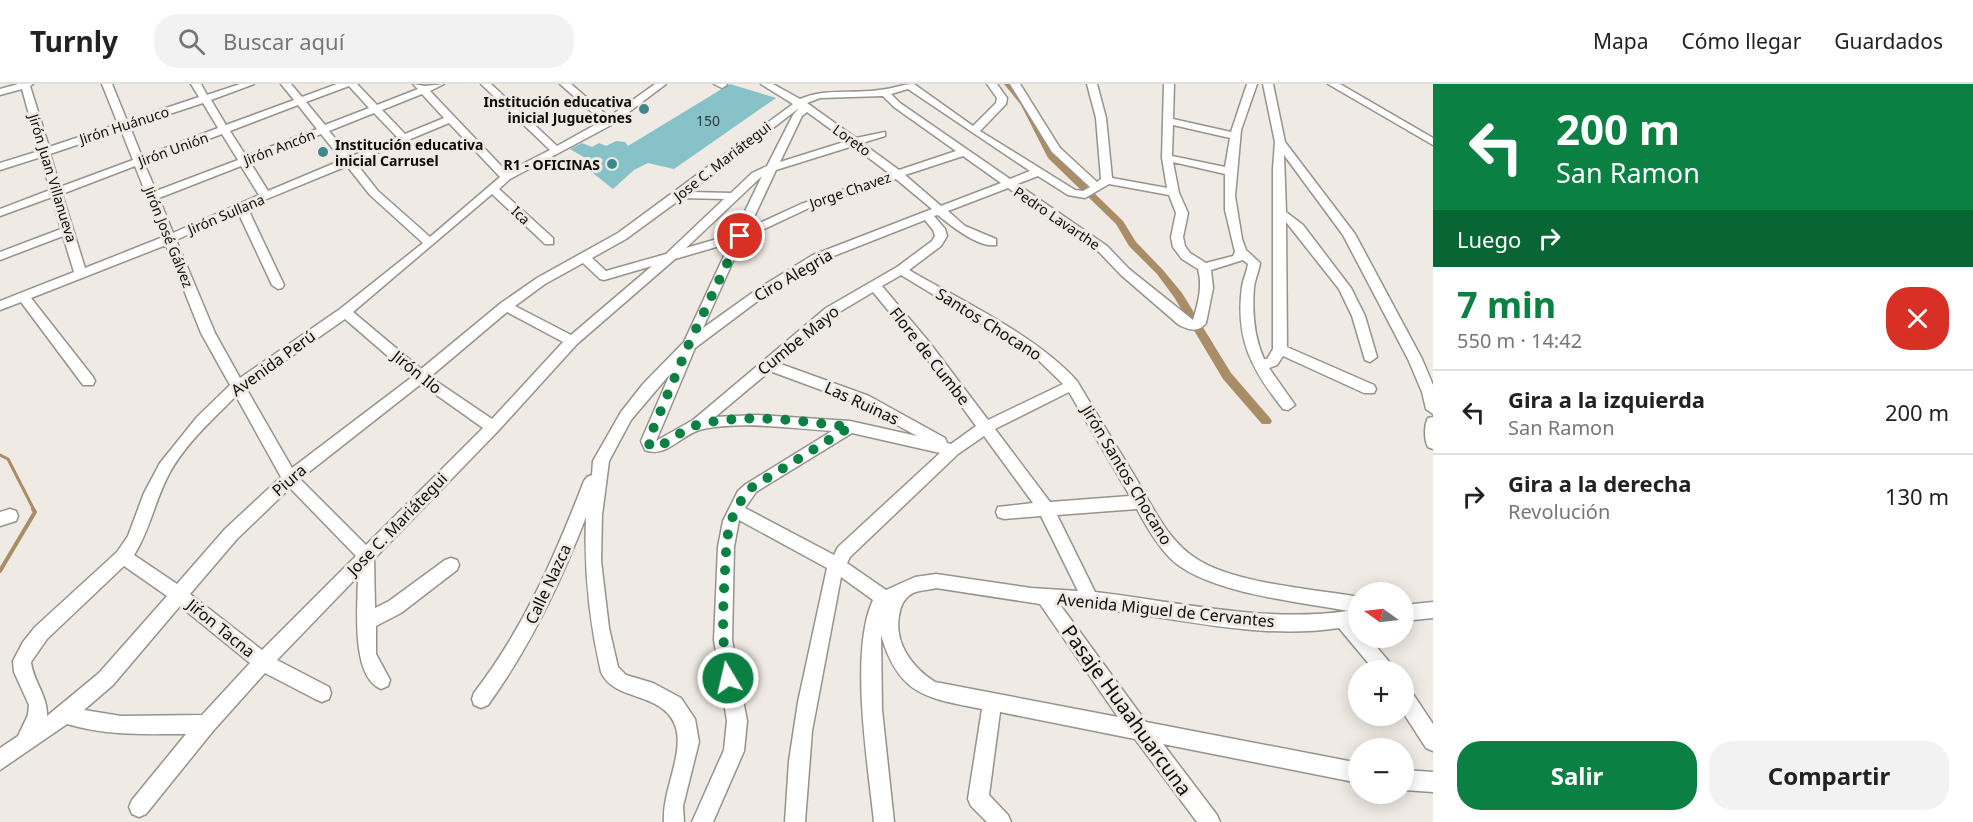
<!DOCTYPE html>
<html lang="es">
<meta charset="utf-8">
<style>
:root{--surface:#fff;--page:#f2f2f2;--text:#222;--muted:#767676;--line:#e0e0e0;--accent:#0b8043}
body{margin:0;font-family:"Noto Sans",sans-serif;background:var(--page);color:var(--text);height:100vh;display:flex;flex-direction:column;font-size:22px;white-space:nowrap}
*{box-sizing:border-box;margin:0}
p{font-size:20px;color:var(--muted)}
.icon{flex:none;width:33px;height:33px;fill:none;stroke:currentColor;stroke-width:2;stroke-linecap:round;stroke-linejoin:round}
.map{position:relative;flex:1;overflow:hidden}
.panel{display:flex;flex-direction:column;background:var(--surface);width:540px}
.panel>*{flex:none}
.banner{background:#0b8043;color:#fff;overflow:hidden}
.needle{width:39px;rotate:284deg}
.controls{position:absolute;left:1348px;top:498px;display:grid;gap:12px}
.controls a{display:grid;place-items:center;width:66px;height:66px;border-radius:50%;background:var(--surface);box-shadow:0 3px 15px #0003;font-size:30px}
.pin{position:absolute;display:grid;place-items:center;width:51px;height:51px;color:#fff;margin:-26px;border:3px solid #fff;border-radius:50%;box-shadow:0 2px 6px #0007}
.me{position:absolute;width:66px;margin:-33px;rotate:351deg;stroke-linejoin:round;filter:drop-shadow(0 0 4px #0008)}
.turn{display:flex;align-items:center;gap:21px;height:126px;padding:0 24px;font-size:27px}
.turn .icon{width:78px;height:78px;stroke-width:2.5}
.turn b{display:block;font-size:42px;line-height:51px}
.then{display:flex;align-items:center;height:57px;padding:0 24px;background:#0003;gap:12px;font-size:22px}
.round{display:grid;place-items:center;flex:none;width:63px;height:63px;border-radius:24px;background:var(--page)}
.summary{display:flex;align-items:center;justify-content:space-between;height:102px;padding:0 24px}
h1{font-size:36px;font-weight:700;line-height:45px;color:var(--accent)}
.action{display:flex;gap:12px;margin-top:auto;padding:12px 24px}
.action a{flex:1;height:69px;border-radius:24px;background:var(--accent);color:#fff;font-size:24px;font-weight:700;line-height:69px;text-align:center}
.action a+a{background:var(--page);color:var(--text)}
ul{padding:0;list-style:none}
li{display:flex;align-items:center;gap:18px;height:84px;padding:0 24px;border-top:2px solid var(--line)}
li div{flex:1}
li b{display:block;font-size:22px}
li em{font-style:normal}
header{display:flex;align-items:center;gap:36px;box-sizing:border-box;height:84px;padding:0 30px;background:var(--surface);border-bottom:2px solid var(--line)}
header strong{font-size:28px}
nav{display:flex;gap:33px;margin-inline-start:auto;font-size:21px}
.search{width:420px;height:54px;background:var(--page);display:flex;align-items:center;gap:15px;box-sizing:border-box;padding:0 21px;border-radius:24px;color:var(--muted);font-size:22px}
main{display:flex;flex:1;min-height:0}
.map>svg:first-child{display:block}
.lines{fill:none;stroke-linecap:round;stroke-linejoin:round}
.stream-far1{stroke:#a98d67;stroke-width:3}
.stream{stroke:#a98d67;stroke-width:4}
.canal{fill:#a98d67;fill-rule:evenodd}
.building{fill:#86c2c8}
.minor-casing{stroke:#96928c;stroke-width:3}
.minor{fill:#fff;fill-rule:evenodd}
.route{stroke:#0b8043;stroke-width:10;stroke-dasharray:0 18}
.poi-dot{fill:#3f868d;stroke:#efeae3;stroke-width:2}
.labels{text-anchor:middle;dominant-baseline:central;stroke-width:6;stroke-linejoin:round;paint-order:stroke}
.far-poi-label{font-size:14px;font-weight:bold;fill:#0e0d0b;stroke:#efeae3;text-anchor:end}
.number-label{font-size:14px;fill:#2c3a3a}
.far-street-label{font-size:14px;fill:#0e0d0b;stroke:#efeae3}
.street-label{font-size:16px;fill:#0e0d0b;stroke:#efeae3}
.near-street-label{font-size:20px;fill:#0e0d0b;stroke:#efeae3}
</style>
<header>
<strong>Turnly</strong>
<div class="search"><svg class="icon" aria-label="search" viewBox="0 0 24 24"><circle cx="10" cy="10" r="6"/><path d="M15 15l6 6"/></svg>Buscar aquí</div>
<nav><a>Mapa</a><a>Cómo llegar</a><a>Guardados</a></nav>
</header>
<main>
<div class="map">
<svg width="1433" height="738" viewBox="0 0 1433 738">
<rect width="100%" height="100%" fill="#efeae3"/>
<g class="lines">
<path class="stream-far1" d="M0 371 8 375 34 426"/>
<path class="stream" d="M0 487 35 428 33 425"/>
<path class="canal" d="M1004 0H1012L1029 20 1055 71 1123 137 1136 158 1163 186 1182 209 1231 289 1270 334 1272 337 1270 340H1262L1223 295 1174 213 1157 190 1129 162 1116 140 1048 74 1021 21Z"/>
</g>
<path class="building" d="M730 0 776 14 674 85 648 79 634 86 613 105 579 78 587 75 570 65 582 59 592 63 599 59 606 62 616 57 625 58 628 62Z"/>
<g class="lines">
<g class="minor-casing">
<path id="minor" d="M18 0H33L30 2 49 63 118 40 102 0H112L127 37 199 13 191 0H201L207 11 240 0H254L211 16 226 41 294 16 281 0H291L302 13 337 0H357L377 21 418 5 413 0 425 2 444 0 430 7 507 88 550 66 481 0H491L557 62 602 37 560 0H571L609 33 655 0H666L613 40 510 95 499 105 553 154V160H545L492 110 353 228 421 285 501 219 537 194 618 149 793 20 761 0H773L800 15C826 4 852 10 879 6 892 5 902 0 914 0L973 42 996 19 997 14 987 0H997L1007 14 1006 20 980 47 1075 106 1083 107 1090 103 1052 68 1010 0H1020L1060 64 1097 98 1101 95 1096 34 1087 0H1097L1106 34 1112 94 1167 104 1162 74 1164 0H1174L1173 35 1231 48 1247 0H1257L1241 46 1235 112 1242 155 1246 166 1260 179C1259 187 1255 195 1254 203 1252 228 1254 253 1264 275H1267L1273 265V84L1275 58 1263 0H1273L1285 58 1355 150 1422 275 1433 301V330L1426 325 1422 308 1408 275 1343 151 1284 71 1286 128 1303 141 1351 204 1365 232 1377 273 1370 278 1365 276 1352 232 1339 205 1286 138 1287 263 1374 301 1376 305 1374 309H1364L1283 272 1277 281 1269 284 1295 321 1288 326 1283 325C1252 286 1235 255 1242 203 1243 195 1247 188 1248 180L1243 176 1211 186 1213 204 1206 239C1198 249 1189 246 1179 241L1121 191 1099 168 1008 104 948 127 965 142 996 155V161C979 164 951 142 938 131L934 132 945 145 947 152 941 162 909 186C962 217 1037 252 1077 297 1096 329 1115 360 1134 391 1152 421 1167 458 1200 477 1240 500 1312 505 1359 513V554H1369L1391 580 1394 586H1374L1339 544C1246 558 1154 526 1061 522L1146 638 1359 679V699L1163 660 1217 731 1220 738H1197L1135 655 1000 628 989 711 1008 731 1011 738H987L971 722 968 715 982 625C927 614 899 612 881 551L882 626 894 738H874C868 680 849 568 873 516L841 493 812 647 805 738H785L789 677 798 618 827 484 739 436 734 463 732 556 747 637 744 667 713 738H692L724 666 727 637 714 556 718 463 723 437 738 407 746 400 832 347C790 344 744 337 703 345 682 349 667 375 645 366L641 357 670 290 631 336 609 377 602 431 601 477 609 544 618 583 626 591 653 599 681 614 695 635 699 658 683 722 684 738H664C661 697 702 645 655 620 637 610 610 609 601 588 589 536 584 486 586 433 560 500 530 563 488 621L481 624 474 621 472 615 474 609C524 544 555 472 584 397L587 393 592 391 593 377 621 328 643 300 684 258 730 159 675 175 577 260 498 347 374 475 375 524 389 517 445 476 451 474 457 476 459 481 457 486 401 529 376 542V570L390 596 388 602 381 605C350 592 358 521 358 492L277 576 329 603 331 609 329 615 322 618 315 615 265 589 213 647 146 730 139 733 132 730 129 723 132 716 186 650C142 650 109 652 67 640L0 686V664L18 652 28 631 29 621 14 588 13 577 23 558 35 543 117 468 128 452 144 409 160 379 197 333 230 301 201 249 166 161 31 214 93 293 95 297 93 301H83L21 218 0 226V217L74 188 63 152 0 176V168L61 145 52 113 0 132V125L50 106 41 73 0 86V79L39 67 22 5 0 11V5ZM349 2 369 24 325 41 306 18ZM908 5 1030 87 1010 95 900 19 891 10ZM422 10 444 34 405 50 382 26ZM883 12 894 23 956 67 899 86 862 59 885 52V48L856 54 807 19 820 14ZM203 19 218 44 142 73 130 43ZM298 21 317 45 246 72 230 47ZM799 24 793 31 767 82 752 89 731 109 690 108ZM807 28 847 57 780 78 802 32ZM374 29 397 53 350 73 329 47ZM449 39 500 93 430 153 378 107 355 78ZM1173 41 1230 54 1225 83 1172 72ZM121 46 133 76 60 103 50 70ZM222 50 238 76 156 107 144 79ZM321 50 342 76 268 107 250 78ZM853 62 890 90 801 120 749 144 776 86ZM963 72 1001 99 941 122 905 91ZM1173 78 1225 90V126L1235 168 1233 172 1206 179 1190 169 1185 162 1183 153 1188 129 1179 109ZM135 82 163 153 85 184 62 110ZM241 82 259 111 173 149 159 114ZM347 82 370 111 423 159 340 225 240 294 215 249 176 156 238 128 272 201 278 205 282 204 284 201 247 123ZM762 92 734 150 686 164ZM1038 92 1068 111 1085 114 1109 100 1169 111 1176 129 1171 153 1173 163 1182 175 1198 185C1203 203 1198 219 1193 236L1129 185 1107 162 1017 100ZM896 95 932 125 813 171 759 204 703 244 743 155 809 124ZM682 114 724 115 666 170 606 187 592 174 626 155ZM925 136 933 146 935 152 932 157 897 183 826 224 693 336 656 357 695 264 767 210 821 177ZM583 179 600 195 604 196 652 182 571 251 515 222 545 200ZM901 191 1033 271 1063 300 988 336 929 258 882 202ZM873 208 919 264 976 342 951 360 947 359 945 354 869 312 778 279 836 230ZM507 228 563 258 492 335 430 293ZM345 235 412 293 292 384 246 304ZM770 287 859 320 917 352 850 337 757 331 715 333ZM421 300 483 344 366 461 300 395ZM1069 308 1130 412 1050 418 995 345ZM236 312 281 393 225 445 177 500 134 471C150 446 155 416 169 390 185 360 213 335 236 312ZM852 349 940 369 838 463 834 471 745 424 756 408ZM984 352 1033 419 998 423 996 428 998 433 1004 435 1041 432 1078 507 1031 504 936 490 915 493 886 506 847 479 850 473 958 370ZM290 404 356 472 262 566 190 510 237 455ZM1137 425C1146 442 1157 461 1171 475 1206 509 1300 518 1348 527 1262 539 1180 518 1095 508L1057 431ZM124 482 167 512 99 589 47 632C48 612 33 597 31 578L47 555ZM936 504 1040 520 1118 633 935 598C913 584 894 560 899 532 900 523 904 514 913 509 920 506 929 506 936 504ZM180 522 250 579 202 631 121 632 84 626 113 601Z
M714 0H726L727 1 722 4Z
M1328 0H1340L1433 54V61Z
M1433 333V365L1428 363C1424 356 1424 341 1428 334Z
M10 425 16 427 18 432 16 437 0 442V428Z
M1433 518V534L1404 537V521Z
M1404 604 1411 607 1433 640V667L1426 664 1404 630Z
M1404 686 1433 688V708L1404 706Z"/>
</g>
<use href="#minor" class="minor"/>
</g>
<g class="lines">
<path class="route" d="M728 594C721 558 723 523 725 487 726 471 726 455 730 440 734 428 742 413 751 404L850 343C802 337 748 329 701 340 685 343 671 358 655 364L650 362 648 357 688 262 740 152"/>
</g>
<g class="poi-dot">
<circle cx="644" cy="25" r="6"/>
<circle cx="323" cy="68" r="6"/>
<circle cx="612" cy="80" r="6"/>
</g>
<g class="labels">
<g class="far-poi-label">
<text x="632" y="17">Institución educativa<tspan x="632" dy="16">inicial Juguetones</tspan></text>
<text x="335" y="60" text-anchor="start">Institución educativa<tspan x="335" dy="16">inicial Carrusel</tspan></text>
<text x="600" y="80">R1 - OFICINAS</text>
</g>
<g class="number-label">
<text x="708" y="36">150</text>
</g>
<g class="far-street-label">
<text transform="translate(124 41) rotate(-18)">Jirón Huánuco</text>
<text transform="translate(852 56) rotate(36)">Loreto</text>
<text transform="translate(279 63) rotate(-21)">Jirón Ancón</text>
<text transform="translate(173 65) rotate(-20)">Jirón Unión</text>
<text transform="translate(722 77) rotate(-38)">Jose C. Mariátegui</text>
<text transform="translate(53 94) rotate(73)">Jirón Juan Villanueva</text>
<text transform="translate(850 106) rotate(-19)">Jorge Chavez</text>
<text transform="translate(226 130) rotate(-23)">Jirón Sullana</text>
<text transform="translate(521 131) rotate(43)">Ica</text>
<text transform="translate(1057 134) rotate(34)">Pedro Lavarthe</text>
<text transform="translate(169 153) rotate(68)">Jirón José Gálvez</text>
</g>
<g class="street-label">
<text transform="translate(793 191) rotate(-30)">Ciro Alegria</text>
<text transform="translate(989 240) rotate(32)">Santos Chocano</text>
<text transform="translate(798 256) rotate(-39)">Cumbe Mayo</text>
<text transform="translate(930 272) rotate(52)">Flore de Cumbe</text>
<text transform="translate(273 279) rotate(-36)">Avenida Perú</text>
<text transform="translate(417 288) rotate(39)">Jirón Ilo</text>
<text transform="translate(862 319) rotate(25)">Las Ruinas</text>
<text transform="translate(1127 391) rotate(59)">Jirón Santos Chocano</text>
<text transform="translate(289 396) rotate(-41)">Piura</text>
<text transform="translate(397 440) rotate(-46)">Jose C. Mariátegui</text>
<text transform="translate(548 500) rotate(-65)">Calle Nazca</text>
<text transform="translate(1166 526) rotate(6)">Avenida Miguel de Cervantes</text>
<text transform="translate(221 544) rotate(39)">Jiŕon Tacna</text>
</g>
<g class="near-street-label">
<text transform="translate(1127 626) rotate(54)">Pasaje Huaahuarcuna</text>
</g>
</g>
</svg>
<div class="controls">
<a><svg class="needle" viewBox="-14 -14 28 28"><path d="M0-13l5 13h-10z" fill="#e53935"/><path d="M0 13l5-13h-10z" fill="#767676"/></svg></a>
<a>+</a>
<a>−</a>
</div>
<div class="pin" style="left:740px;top:152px;background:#d93025"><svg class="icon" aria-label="arrive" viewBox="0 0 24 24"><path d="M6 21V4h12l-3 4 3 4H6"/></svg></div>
<svg class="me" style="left:728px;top:594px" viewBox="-20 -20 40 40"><circle r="17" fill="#0b8043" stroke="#fff" stroke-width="3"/><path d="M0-11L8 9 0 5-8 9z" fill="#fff"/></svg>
</div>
<section class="panel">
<div class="banner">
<div class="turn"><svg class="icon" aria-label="left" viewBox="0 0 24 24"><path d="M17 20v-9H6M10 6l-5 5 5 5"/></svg><div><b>200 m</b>San Ramon</div></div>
<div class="then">Luego<svg class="icon" aria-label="right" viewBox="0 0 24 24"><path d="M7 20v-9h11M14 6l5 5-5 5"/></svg></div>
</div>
<div class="summary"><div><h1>7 min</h1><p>550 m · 14:42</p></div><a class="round" style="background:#d93025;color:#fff"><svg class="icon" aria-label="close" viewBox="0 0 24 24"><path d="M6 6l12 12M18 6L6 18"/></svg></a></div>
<ul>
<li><svg class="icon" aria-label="left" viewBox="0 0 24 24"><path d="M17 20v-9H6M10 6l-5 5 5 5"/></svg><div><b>Gira a la izquierda</b><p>San Ramon</p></div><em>200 m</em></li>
<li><svg class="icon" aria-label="right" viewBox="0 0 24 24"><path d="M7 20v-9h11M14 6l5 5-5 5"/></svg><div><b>Gira a la derecha</b><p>Revolución</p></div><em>130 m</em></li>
</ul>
<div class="action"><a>Salir</a><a>Compartir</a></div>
</section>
</main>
